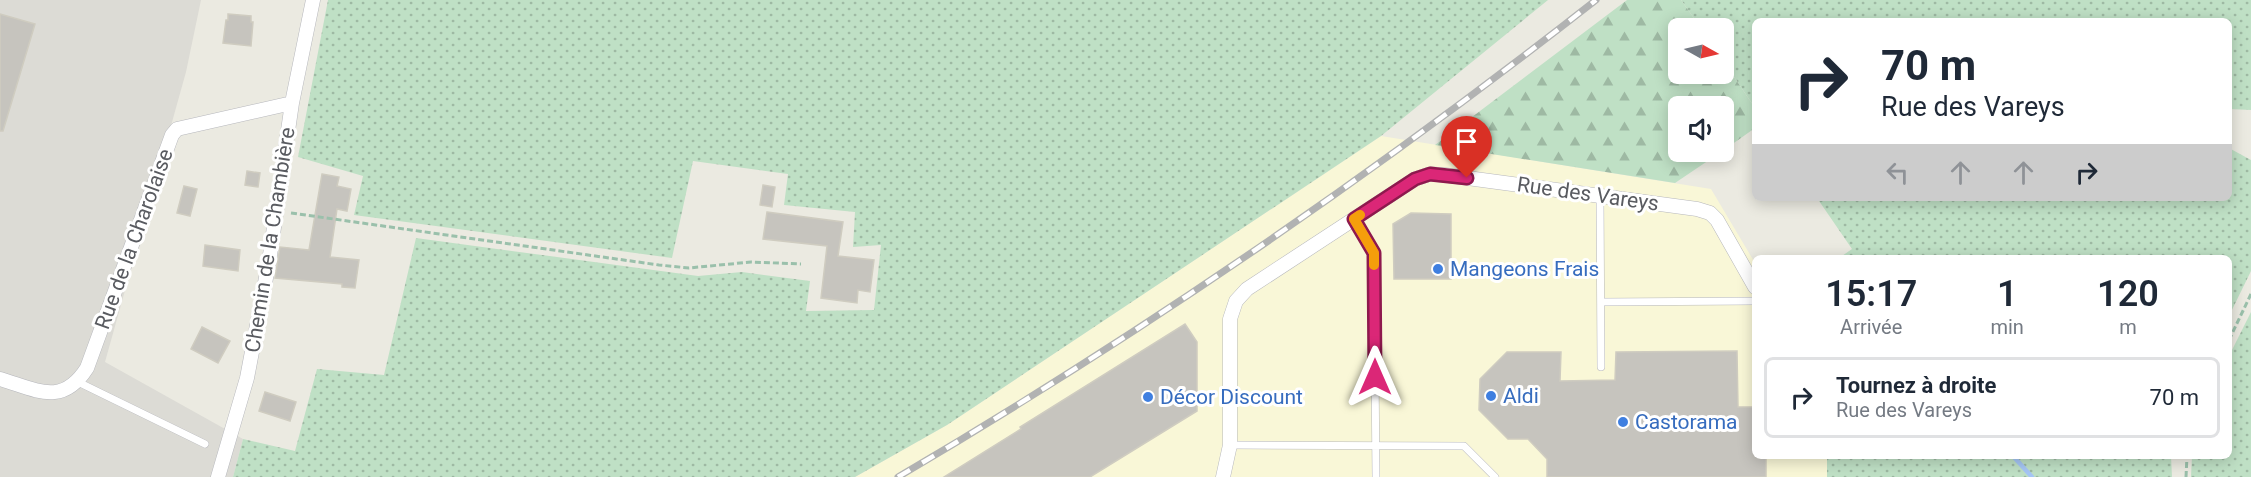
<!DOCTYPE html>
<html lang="fr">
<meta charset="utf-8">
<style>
:root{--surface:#fff;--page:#f2f2f3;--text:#1f2937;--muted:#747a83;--line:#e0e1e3}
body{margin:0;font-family:Roboto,sans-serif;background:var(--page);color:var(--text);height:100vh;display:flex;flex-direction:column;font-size:22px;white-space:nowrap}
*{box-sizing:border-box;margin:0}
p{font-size:20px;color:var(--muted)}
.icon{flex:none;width:33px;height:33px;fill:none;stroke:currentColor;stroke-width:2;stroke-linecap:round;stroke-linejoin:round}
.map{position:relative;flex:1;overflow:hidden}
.drawer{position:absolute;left:1752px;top:255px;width:480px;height:204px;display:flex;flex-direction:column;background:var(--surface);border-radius:9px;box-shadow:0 3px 15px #0003}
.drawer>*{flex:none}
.banner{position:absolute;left:1752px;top:18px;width:480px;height:183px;border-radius:9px;box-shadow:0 3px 15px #0003;background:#fff;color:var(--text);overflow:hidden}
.needle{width:39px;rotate:98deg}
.controls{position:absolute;left:1668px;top:18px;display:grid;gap:12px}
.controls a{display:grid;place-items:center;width:66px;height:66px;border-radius:9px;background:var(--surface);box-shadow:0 3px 15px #0003;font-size:30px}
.pin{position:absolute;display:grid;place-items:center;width:51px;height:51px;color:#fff;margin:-62px -26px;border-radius:50% 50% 50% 0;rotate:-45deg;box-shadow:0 0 6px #0007}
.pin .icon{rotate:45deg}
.me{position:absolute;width:66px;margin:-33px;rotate:0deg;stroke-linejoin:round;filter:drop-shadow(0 0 4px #0008)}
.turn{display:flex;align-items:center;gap:21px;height:126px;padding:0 30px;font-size:27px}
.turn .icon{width:78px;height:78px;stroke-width:2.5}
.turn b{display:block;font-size:42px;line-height:51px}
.lanes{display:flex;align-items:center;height:57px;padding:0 30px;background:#0003;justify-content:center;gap:30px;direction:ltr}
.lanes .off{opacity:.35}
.eta{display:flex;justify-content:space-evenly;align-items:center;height:102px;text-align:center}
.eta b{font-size:36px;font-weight:600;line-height:42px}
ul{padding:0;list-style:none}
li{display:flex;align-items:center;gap:18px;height:81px;margin:0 12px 9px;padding:0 18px;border:3px solid var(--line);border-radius:9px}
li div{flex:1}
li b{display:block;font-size:22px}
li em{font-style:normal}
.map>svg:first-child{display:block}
.commercial{fill:#f9f7d7}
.industrial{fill:#dcdbd5}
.grass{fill:url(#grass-dots)}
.forest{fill:url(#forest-firs)}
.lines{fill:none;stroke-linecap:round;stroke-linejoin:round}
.stream{stroke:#a6c6f5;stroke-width:4.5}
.building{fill:#c6c4be;stroke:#cfccc0;stroke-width:1.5}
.service-casing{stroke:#b6b7bc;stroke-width:8}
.minor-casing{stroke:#b6b7bc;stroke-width:15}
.path{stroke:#9ac0ab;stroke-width:3;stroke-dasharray:6 3;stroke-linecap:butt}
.service{stroke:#fff;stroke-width:7}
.minor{stroke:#fff;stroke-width:14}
.rail-casing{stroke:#b1b2b2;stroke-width:7}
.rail{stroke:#fff;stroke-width:4.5;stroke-dasharray:14;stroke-linecap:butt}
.route-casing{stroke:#8e194d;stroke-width:15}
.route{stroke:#db2777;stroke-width:10}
.slow{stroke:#f59e0b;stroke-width:10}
.shop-dot{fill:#3f7fe0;stroke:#fff;stroke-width:2}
.labels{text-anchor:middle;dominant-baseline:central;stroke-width:6;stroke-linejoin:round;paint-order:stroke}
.street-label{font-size:21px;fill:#595b60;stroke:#fff}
.shop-label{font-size:21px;fill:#366cbe;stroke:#fff;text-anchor:start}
</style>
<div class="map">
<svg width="2251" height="477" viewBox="0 0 2251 477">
<defs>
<pattern id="grass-dots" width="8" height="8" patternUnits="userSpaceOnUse" patternTransform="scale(1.5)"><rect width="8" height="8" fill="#bfe0c5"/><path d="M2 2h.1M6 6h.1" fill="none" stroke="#9eb9a3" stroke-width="1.8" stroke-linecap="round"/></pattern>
<pattern id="forest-firs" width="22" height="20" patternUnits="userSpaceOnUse" patternTransform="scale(1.5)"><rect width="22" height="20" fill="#bfe0c5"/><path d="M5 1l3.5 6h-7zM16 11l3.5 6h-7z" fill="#9eb9a3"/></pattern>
</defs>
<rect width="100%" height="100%" fill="#ebeae1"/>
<path class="commercial" d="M1381 136 1711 189 1755 263V456H1827V477H855L947 425Z"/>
<path class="industrial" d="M0 0H201L186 72 105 362 243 439 233 477H0Z"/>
<path class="grass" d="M328 0H1548L1381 136 947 425 855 477H233L243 439 295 451 317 369 384 375 416 238 698 276 742 272 810 281 806 311 874 310 881 245 853 247 855 212 784 205 788 174 693 161 672 258 354 215 363 176 298 157Z
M1681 0H2251V110L2229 109V21H1755V108L1724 62V28H1701Z
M2229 148 2251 160V271L2229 316V258H1839L1852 249 1817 198H2229Z
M2251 312V477H2191L2192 456H2229V356Z
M1827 456H2171L2172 477H1827Z"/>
<path class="forest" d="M1627 0H1681L1701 28H1678V74H1724V62L1755 108V128L1724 150V106H1678V152H1721L1675 183 1435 145Z"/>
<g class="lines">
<path class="stream" d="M2013 456 2032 477"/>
</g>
<path class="building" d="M0 14 35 24 3 131H0Z
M228 14 251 16V22H253L251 46 223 43 226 20H228Z
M247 171 260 173 258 187 245 185Z
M322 174 339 177 337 186 351 189 347 211 337 209 330 257 359 260 355 288 342 287V284L275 278 280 247 309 250Z
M763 185 775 187 772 207 760 205Z
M184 186 197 189 190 216 177 213Z
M767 212 843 222 838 256 874 260 870 292 858 290 857 303 821 298 827 246 763 239Z
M1411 213 1451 214V279H1394L1393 224Z
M205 245 240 250 238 271 203 266Z
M1185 324 1197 342V411L1090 477H944L1021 429 1020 427Z
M202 327 230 341 218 363 191 349Z
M1737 351 1738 407H1755V456H1766V477H1547V459L1528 439H1508L1479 410 1480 379 1507 352H1561L1560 381 1615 380 1616 352Z
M265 392 296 402 290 421 259 411Z"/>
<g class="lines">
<g class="service-casing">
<path id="service" d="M1600 196 1601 367
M1355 219 1374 253 1376 477
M1601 302 1755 301
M78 382 205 444
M1230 445 1464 446 1495 477"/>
</g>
<g class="minor-casing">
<path id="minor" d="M0 379C37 390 62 407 87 368L172 135 177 129 292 103
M218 477 247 378 269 262 292 103 313 0
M1223 477 1230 445V319L1236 301 1247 289 1415 179 1430 174 1445 175 1697 209 1710 213 1717 220 1755 287"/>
</g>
<path class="path" d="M291 213 659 265 689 268 751 262 801 264
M2229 340 2251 294
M2186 477 2187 456"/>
<use href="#service" class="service"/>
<use href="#minor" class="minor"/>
<g class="rail-casing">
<path id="rail" d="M898 477C1141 334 1374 174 1596 0"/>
</g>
<use href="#rail" class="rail"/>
</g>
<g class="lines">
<g class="route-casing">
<path id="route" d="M1375 377 1374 253 1354 219 1415 179 1430 174 1467 178"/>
</g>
<use href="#route" class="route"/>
<path class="slow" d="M1360 215 1354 219 1374 253V265"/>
</g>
<g class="shop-dot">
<circle cx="1438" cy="269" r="6"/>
<circle cx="1491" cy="396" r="6"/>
<circle cx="1148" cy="397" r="6"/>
<circle cx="1623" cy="422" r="6"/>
</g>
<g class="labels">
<g class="street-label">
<text transform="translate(1588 194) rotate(8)">Rue des Vareys</text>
<text transform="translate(134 239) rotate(-70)">Rue de la Charolaise</text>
<text transform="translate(270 240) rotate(-81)">Chemin de la Chambière</text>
</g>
<g class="shop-label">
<text x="1450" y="269">Mangeons Frais</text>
<text x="1503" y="396">Aldi</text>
<text x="1160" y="397">Décor Discount</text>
<text x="1635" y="422">Castorama</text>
</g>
</g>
</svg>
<div class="controls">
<a><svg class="needle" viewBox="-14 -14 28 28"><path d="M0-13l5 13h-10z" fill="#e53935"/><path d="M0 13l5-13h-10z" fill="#747a83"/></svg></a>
<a><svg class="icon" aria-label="sound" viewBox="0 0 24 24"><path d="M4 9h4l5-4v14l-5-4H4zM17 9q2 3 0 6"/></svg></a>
</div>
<div class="pin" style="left:1467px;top:178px;background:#d93025"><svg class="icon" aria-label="arrive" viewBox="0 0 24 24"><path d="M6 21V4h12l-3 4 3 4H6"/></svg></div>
<svg class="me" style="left:1375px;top:377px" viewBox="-20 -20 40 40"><path d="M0-17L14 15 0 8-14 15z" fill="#db2777" stroke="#fff" stroke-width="4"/></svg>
<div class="banner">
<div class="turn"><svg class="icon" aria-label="right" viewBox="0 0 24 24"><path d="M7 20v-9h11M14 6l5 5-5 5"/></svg><div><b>70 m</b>Rue des Vareys</div></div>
<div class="lanes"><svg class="icon off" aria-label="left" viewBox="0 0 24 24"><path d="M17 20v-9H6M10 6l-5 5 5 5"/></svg><svg class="icon off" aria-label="ahead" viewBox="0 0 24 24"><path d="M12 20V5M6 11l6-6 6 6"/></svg><svg class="icon off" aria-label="ahead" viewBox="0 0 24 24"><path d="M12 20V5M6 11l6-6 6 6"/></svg><svg class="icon" aria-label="right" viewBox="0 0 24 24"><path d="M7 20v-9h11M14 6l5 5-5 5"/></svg></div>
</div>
<section class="drawer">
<div class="eta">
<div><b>15:17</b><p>Arrivée</p></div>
<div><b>1</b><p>min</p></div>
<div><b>120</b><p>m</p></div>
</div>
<ul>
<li><svg class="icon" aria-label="right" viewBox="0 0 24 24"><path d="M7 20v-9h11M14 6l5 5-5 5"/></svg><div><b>Tournez à droite</b><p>Rue des Vareys</p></div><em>70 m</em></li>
</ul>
</section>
</div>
